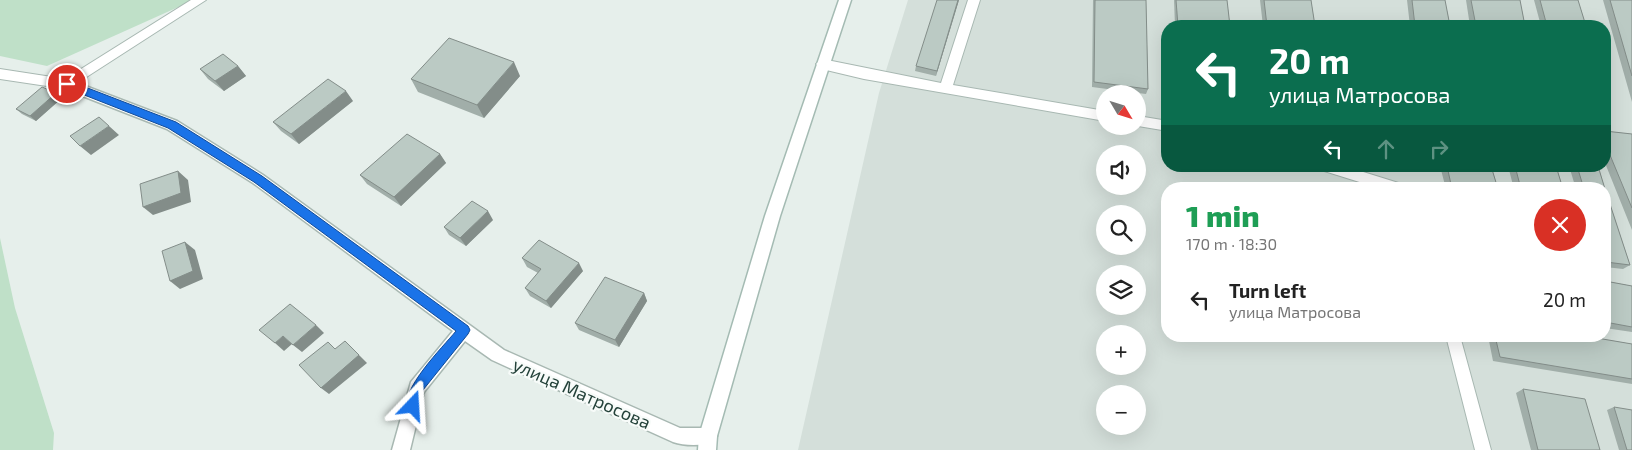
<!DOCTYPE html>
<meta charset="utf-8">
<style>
:root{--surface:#fff;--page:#f2f2f2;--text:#222;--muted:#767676}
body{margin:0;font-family:"Exo 2",sans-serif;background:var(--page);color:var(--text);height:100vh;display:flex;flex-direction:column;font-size:19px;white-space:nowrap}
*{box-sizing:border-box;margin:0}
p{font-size:16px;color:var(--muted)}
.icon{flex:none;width:28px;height:28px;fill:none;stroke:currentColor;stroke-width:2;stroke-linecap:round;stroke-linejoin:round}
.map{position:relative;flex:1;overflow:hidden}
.details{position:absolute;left:1161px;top:182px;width:450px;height:160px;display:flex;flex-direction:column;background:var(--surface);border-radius:20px;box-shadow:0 5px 20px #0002}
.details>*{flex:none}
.banner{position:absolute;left:1161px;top:20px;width:450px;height:152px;border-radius:20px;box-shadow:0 5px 20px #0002;background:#0b6e4f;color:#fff;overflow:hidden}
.needle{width:32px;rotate:128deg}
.buttons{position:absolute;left:1096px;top:85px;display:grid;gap:10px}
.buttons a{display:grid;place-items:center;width:50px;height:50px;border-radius:50%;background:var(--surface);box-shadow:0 5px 20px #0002;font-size:25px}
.pin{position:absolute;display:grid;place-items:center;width:42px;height:42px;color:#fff;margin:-21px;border:2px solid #fff;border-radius:50%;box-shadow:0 1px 5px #0007}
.me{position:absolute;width:55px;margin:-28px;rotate:20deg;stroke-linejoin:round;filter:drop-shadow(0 0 4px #0008)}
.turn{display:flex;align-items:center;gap:18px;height:105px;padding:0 25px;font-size:22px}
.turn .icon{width:65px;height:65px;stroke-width:2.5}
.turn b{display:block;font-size:35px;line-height:42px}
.lanes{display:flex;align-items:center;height:48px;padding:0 25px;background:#0003;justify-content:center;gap:25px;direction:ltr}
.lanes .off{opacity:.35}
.round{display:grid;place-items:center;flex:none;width:52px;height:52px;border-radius:26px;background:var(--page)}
.head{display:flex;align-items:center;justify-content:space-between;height:85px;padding:0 25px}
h1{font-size:30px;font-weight:800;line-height:38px;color:#1e9e55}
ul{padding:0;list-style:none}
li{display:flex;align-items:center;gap:15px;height:65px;padding:0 25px}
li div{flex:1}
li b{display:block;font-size:19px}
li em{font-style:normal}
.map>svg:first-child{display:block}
.built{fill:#d4dfda;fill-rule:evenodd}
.green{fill:#bfe0c8}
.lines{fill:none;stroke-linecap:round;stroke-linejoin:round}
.lane-casing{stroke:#a8b8b2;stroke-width:2}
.street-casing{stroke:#a8b8b2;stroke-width:3}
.secondary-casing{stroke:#a4bbb3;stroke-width:3}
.lane{fill:#fff;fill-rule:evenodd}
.street{fill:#fff;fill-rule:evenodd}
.secondary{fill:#fff;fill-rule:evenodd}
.wall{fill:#a1aea9}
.shaded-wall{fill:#838d89}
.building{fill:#bbcac4;stroke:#838d89}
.route{fill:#1a73e8;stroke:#114b97}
.labels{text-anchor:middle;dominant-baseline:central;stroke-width:4.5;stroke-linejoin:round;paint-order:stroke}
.street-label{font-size:18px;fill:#24423a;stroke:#f7fbf9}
</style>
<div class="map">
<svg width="1632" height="450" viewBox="0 0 1632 450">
<rect width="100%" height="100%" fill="#e6efeb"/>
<path class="built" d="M908 0H1632V450H798L879 93ZM1168 26H1605V166H1168ZM1105 94H1138V126H1105ZM1105 154H1138V186H1105ZM1168 189H1605V336H1168ZM1105 214H1138V246H1105ZM1105 274H1138V306H1105ZM1105 334H1138V366H1105ZM1105 394H1138V426H1105Z"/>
<path class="green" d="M0 0H194L47 66 0 56Z
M0 238 15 308 54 433 53 450H0Z"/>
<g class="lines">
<g class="lane-casing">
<path id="lane" d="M191 0H206L71 87 67 89 0 79V69L65 79Z
M968 0H980L953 85 1105 111V121L864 79 822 69 816 64 822 59 941 83Z
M1138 116 1168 121V131L1138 126Z
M1320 166H1344L1405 185 1407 189H1382L1321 170Z
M1446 336H1460L1491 450H1475Z"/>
</g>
<g class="street-casing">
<path id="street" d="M67 79 177 121 263 175 504 350 680 428H708L714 430 717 436 714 442C703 446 684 446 673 442L492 360 465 341 424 392 410 450H392L411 382 453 331 253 183 167 129 62 88 60 84 62 80Z"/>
</g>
<g class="secondary-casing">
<path id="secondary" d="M839 0H851L780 216 717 436 716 450H698L699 436 765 216Z"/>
</g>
<use href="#lane" class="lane"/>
<use href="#street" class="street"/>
<use href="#secondary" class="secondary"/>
</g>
<path class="wall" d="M959 0 936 76 915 71 916 66Z
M1093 0H1146L1148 89 1146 94 1092 87Z
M1174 0H1227L1230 26H1175Z
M1260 0H1311L1315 26H1263Z
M1407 0H1445L1450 26H1410Z
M1466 0H1520L1525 26H1470Z
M1534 0H1578L1586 26H1541Z
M1603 0H1632V102Z
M238 66 246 76 224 91 208 79 200 69Z
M520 76 484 118 418 92 411 79Z
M56 93 62 98 36 121 22 114 16 109Z
M353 101 299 144 281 131 273 122Z
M1605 131 1632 134V230L1605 163Z
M440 154 446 163 401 206 367 184 360 175Z
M1440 166H1491L1498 189H1446Z
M1508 166H1556L1563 189H1514Z
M1569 166H1598L1605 189H1576Z
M1605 189 1630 265 1623 269 1605 267Z
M493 220 466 246 449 235 444 227Z
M522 258 583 271 551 308 530 296 525 288 538 273 527 267Z
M1605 281 1632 286V332L1605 328Z
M644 293 647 301 619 347 579 330 575 323Z
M1488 336H1585L1632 344V384L1493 361Z
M1523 389 1600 450H1531L1516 393Z
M1614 407 1632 450H1619L1607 410Z"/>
<path class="shaded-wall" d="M958 0H959L936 76 937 71Z
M514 62 520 76 484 118 477 105Z
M238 66 246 76 224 91 215 81Z
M346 91 353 101 299 144 291 134Z
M56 93 62 98 36 121 30 116Z
M109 126 119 135 91 155 80 146Z
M440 154 446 163 401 206 394 197Z
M178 171 188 180 191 202 153 215 143 207Z
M488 211 493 220 466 246 460 238Z
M185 242 195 250 203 279 180 289 170 281Z
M579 263 583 271 551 308 546 301Z
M644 293 647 301 619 347 615 340Z
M316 325 324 333 302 352 293 345Z
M283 336 292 344 284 351 275 343Z
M345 341 367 363 329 394 321 388Z"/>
<path class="building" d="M937 0H958L937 71 916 66Z
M1095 0H1146L1148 89 1094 82Z
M1176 0H1227L1230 26H1178Z
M1264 0H1311L1315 26H1267Z
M1412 0H1445L1450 26H1415Z
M1471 0H1520L1525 26H1476Z
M1540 0H1578L1586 26H1547Z
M1610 0H1632V76Z
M449 38 514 62 477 105 411 79Z
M223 54 238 66 215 81 200 69Z
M328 79 346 91 291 134 273 122Z
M42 87 56 93 30 116 16 109Z
M99 117 109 126 80 146 70 136Z
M1605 131 1632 134V208L1605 143Z
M407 134 440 154 394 197 360 175Z
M1447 166H1491L1498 189H1452Z
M1515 166H1556L1563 189H1521Z
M1577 166H1598L1605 189H1584Z
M178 171 181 193 143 207 140 184Z
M1605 189 1630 265 1606 262 1605 257Z
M472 201 488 211 460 238 444 227Z
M539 240 579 263 546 301 525 288 541 269 522 258Z
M185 242 193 271 170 281 162 251Z
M605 277 644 293 615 340 575 323Z
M1605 281 1632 286V327L1605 322Z
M290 304 316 325 293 345 283 336 275 343 259 330Z
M1495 336H1585L1632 344V379L1500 357Z
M345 341 359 355 321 388 299 365 328 342 335 349Z
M1523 389 1585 399 1600 450H1538Z
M1614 407 1632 410V450H1627Z"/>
<path class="route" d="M67 80 176 122 262 176 468 326 470 330 468 334 423 390 417 410 413 412 408 410C399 390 443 347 456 331L254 182 168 128 64 87V81Z"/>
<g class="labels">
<g class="street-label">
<text transform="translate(582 393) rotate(24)">улица Матросова</text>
</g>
</g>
</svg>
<div class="buttons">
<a><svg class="needle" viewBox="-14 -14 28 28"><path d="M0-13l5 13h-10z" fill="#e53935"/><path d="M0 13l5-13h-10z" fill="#767676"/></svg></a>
<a><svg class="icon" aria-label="sound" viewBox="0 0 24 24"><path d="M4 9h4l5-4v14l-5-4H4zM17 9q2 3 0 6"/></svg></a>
<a><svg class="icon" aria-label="search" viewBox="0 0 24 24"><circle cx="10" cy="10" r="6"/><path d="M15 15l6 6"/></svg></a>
<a><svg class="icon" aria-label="layers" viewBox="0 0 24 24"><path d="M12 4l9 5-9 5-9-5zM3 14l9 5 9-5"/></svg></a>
<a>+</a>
<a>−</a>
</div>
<div class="pin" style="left:67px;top:84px;background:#d93025"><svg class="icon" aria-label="arrive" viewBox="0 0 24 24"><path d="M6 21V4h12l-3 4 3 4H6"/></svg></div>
<svg class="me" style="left:413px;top:406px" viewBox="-20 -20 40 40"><path d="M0-17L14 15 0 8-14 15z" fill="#1a73e8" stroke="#fff" stroke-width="4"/></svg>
<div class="banner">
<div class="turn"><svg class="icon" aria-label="left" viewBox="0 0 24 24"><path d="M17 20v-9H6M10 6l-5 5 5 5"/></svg><div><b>20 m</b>улица Матросова</div></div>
<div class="lanes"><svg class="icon" aria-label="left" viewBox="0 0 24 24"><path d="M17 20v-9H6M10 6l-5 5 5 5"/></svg><svg class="icon off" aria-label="ahead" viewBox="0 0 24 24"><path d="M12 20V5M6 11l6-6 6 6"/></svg><svg class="icon off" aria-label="right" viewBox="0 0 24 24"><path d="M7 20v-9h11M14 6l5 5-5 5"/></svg></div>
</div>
<section class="details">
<div class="head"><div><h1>1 min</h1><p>170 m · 18:30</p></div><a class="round" style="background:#d93025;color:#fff"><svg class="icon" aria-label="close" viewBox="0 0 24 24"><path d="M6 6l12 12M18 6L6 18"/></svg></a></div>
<ul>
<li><svg class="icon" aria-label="left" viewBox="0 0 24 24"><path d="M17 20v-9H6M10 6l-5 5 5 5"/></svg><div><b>Turn left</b><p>улица Матросова</p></div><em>20 m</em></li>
</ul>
</section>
</div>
